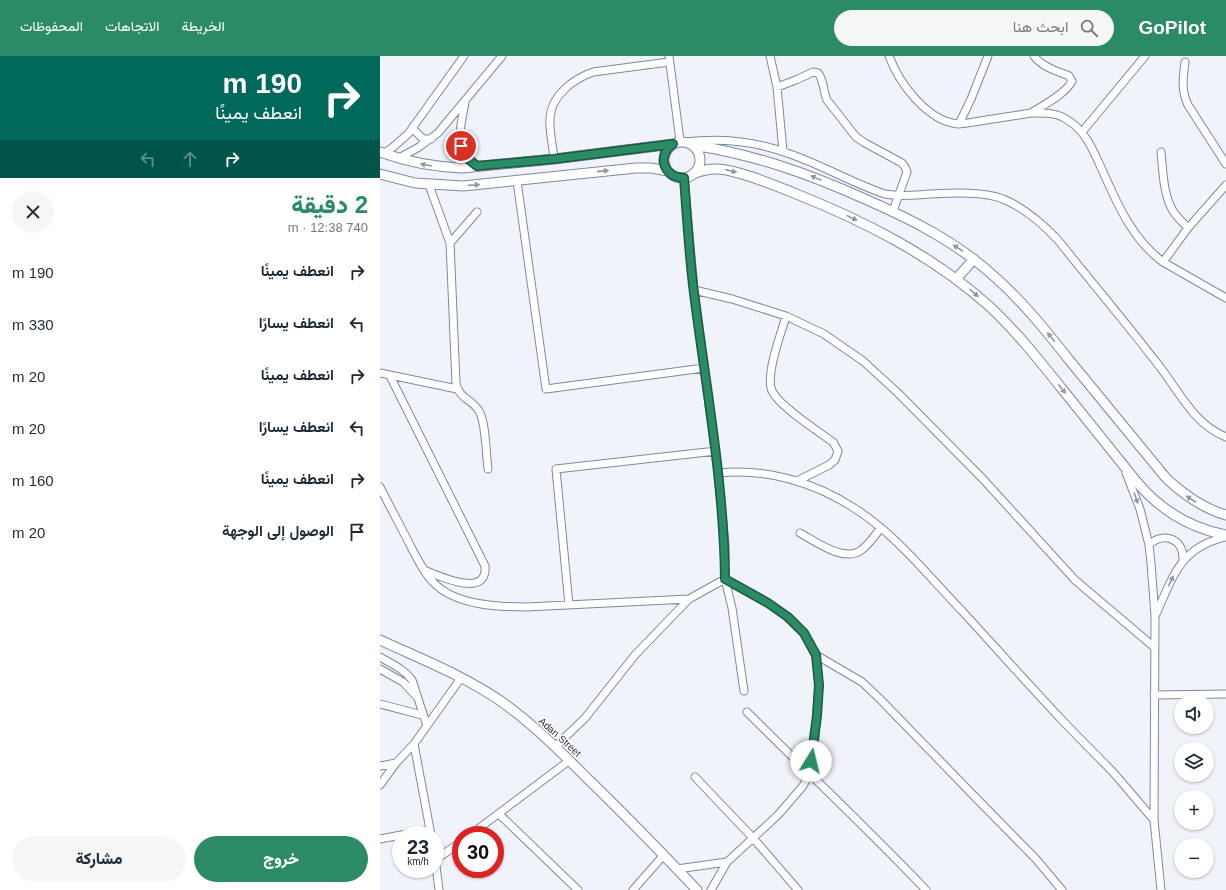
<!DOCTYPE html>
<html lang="ar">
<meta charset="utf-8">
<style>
:root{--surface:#fff;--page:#f6f6f7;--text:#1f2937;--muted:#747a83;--accent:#2a8b65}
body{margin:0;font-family:Arial,Vazirmatn,sans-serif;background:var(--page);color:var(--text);direction:rtl;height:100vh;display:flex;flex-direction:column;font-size:15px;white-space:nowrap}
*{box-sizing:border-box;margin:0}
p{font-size:13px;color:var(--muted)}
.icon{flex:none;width:22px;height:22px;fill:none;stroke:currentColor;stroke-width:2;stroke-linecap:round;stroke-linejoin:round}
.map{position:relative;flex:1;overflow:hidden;direction:ltr}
.sheet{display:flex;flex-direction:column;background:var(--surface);width:380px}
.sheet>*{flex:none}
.guide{background:#00695c;color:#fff;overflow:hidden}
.buttons{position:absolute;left:794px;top:638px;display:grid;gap:8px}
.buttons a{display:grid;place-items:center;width:40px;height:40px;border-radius:50%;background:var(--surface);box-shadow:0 1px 3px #0004;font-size:20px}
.speed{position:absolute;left:12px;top:770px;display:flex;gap:8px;font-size:20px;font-weight:700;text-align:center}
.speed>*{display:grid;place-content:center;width:52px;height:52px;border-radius:50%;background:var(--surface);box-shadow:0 1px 3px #0004;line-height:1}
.speed small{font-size:10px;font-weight:400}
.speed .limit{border:6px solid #d22;background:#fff;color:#111}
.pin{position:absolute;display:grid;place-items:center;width:34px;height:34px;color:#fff;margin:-17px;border:2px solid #fff;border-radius:50%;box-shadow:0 1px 4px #0007}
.me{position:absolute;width:44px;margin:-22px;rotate:9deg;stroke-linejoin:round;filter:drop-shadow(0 0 3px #0008)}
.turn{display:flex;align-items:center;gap:14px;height:84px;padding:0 12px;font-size:18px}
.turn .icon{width:52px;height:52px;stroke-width:2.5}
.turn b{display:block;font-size:28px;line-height:34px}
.lanes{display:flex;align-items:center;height:38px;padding:0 12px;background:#0003;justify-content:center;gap:20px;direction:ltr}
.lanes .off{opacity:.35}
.round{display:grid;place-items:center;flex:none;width:42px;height:42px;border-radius:21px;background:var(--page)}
.head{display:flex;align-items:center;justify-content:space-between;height:68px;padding:0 12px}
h1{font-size:24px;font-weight:800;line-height:30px;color:var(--accent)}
.primary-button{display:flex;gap:8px;margin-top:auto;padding:8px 12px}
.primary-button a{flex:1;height:46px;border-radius:24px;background:var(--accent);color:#fff;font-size:16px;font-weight:800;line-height:46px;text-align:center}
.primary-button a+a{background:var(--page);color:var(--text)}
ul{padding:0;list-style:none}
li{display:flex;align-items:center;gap:12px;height:52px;padding:0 12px}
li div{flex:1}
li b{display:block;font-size:15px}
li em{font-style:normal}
header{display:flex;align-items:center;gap:24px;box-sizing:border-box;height:56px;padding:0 20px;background:var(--accent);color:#fff}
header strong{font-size:19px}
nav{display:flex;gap:22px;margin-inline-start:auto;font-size:14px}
.search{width:280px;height:36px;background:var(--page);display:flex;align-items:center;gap:10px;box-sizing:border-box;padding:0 14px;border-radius:22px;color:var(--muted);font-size:15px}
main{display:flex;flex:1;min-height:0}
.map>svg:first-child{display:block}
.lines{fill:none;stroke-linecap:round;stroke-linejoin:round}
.street-casing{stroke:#7d88a6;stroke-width:9}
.secondary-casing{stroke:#7d88a6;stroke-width:11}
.street{stroke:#fff;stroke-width:7}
.secondary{stroke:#fff;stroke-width:9}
.oneway{fill:#94969d}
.route-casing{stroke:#1b5a42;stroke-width:10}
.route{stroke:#2a8b65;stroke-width:7}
.labels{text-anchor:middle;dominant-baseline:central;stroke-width:3;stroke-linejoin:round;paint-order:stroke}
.street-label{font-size:10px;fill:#2a2e3b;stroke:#fff}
</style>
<header>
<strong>GoPilot</strong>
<div class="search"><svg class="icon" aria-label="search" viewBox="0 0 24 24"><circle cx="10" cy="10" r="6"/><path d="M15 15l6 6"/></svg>ابحث هنا</div>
<nav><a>الخريطة</a><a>الاتجاهات</a><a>المحفوظات</a></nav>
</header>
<main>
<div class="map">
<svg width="846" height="834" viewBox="0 0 846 834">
<rect width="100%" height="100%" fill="#f1f3fa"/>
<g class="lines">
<g class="street-casing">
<path id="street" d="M289 0 300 85
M390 0 397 31 403 95
M509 0C519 27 547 65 578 68 585 68 593 66 600 65 617 62 634 60 651 57 665 57 677 56 689 65 707 76 715 99 724 118 738 150 754 185 783 206L846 242
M805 6C803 23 801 34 808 49L846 108
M397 31 416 24 433 16 438 17C444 24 443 35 447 44L476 81 485 87 522 107 525 111 527 116 513 155
M85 47C80 72 73 93 97 110
M651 57C662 50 687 37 692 25L689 20C677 15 662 11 654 0
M579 68 591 43 608 0
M33 73 43 83H51
M702 76 765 0
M305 86C340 82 376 85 410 98 442 109 472 127 505 138 521 141 534 139 550 138 570 137 605 135 623 143 645 152 662 167 678 184 712 227 747 268 780 311 800 337 814 368 846 381
M781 96C783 115 783 138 793 155 797 161 802 166 808 172
M4 97 12 92 28 78 84 0
M19 102 39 91 58 77 122 0
M174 103C173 90 169 75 170 62 171 40 193 23 213 16L289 6
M304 121 314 234 338 417 345 488V523L352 552 364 635
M137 125 166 333 324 312
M49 129 70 187 76 327C79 343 91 342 99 355 106 366 106 399 108 413
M70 187 97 156
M783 206 808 172 846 129
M314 234 352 243 406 260 444 278 483 305 518 337 602 422 695 524 774 591
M406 260C401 278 387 314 391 332 394 347 439 376 453 386L458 395 455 404 449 409 417 425
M0 317 77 333
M10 320 105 510C108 543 59 520 44 514
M338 417C386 412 434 426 474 452 517 479 548 520 583 556 616 592 648 628 681 663 698 681 715 698 732 715 746 731 760 748 774 764
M746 417 760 453 769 489 771 507 775 560 774 764 781 834
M0 431C10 451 21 471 31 491 38 504 45 519 56 529 78 549 117 551 146 551L309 543
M420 477C435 485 463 506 480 495 488 490 494 480 501 472
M769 489C784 475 804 483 803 504
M189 549 176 413 336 395
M776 558C793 521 800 491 846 481
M436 599 482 626 499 642 597 743 655 802 682 834
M0 601C12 608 24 613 32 624L47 670
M0 613 23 626 36 640
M774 639 846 638
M0 648 42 659
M367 656C427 716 488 773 546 834
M34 688 51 779
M175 691 205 662 255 599 309 543 345 523 388 547 407 561 424 577 436 599 439 629 434 693 429 718 423 730 398 759 347 806 331 834
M0 710 16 707
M315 721 373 782 418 834
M0 729 16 707 34 688 81 622
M119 758 198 834
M22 779 50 774
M90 779 190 704
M0 783 21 779
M55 802 59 834
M55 804 81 786
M297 813 347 806
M253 834 283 800"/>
</g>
<g class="secondary-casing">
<path id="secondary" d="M284 104a18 18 0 1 1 36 0a18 18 0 1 1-36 0Z
M313 89C376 99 427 117 485 143 533 164 578 187 616 222 644 247 667 276 690 305 722 344 754 383 786 422 804 439 822 452 846 459
M0 96C27 106 54 111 82 112L174 103 293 88
M0 118 35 127 83 130 256 112H271L288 115
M313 118C320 115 328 113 336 113 356 113 394 129 414 137 484 165 552 199 609 250 636 275 659 304 683 334 707 364 732 395 756 425 780 454 810 472 846 479
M576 223 594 203
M0 584C41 603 85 620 122 646 153 668 181 696 208 723 245 759 281 796 317 834"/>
</g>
<use href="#street" class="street"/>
<use href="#secondary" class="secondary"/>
</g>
<defs><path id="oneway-solid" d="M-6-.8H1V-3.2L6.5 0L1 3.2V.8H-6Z"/></defs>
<g class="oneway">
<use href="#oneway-solid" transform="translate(46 109) rotate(-170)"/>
<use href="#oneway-solid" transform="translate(223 115) rotate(-6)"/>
<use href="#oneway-solid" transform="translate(351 115) rotate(14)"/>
<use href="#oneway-solid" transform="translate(436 122) rotate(-158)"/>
<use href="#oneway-solid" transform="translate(94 129) rotate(-4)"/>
<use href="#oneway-solid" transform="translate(472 162) rotate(26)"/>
<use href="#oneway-solid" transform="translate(578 192) rotate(-147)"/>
<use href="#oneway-solid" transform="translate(594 237) rotate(40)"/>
<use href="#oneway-solid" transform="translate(671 281) rotate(-129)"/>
<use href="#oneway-solid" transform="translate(682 333) rotate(51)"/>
<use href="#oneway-solid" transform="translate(756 442) rotate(71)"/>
<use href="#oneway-solid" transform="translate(811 443) rotate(-147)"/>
<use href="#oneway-solid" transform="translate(791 525) rotate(-65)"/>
</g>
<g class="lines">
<g class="route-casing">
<path id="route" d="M81 90 87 102 97 110 174 103 293 88C276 100 284 122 304 122 307 160 309 198 314 237 326 332 344 427 345 523L388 547 408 561 424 577 436 599 439 629 437 660 431 705"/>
</g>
<use href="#route" class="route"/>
</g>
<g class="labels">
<g class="street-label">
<text transform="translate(180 681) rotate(42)">Adan Street</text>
</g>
</g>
</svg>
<div class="buttons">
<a><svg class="icon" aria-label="sound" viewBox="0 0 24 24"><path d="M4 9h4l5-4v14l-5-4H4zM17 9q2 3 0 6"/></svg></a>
<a><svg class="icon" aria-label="layers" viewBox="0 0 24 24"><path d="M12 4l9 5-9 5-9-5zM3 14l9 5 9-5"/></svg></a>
<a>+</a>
<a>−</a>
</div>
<div class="speed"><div>23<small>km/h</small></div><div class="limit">30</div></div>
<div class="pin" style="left:81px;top:90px;background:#d93025"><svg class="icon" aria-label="arrive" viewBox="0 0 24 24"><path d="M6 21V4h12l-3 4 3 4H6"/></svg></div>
<svg class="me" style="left:431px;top:705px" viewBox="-20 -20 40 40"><circle r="19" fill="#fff"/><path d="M0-13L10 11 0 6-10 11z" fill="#2a8b65"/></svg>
</div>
<section class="sheet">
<div class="guide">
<div class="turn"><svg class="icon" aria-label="right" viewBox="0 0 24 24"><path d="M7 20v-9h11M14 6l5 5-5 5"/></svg><div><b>190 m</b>انعطف يمينًا</div></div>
<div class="lanes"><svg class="icon off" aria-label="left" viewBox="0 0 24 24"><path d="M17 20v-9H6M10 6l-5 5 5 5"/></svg><svg class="icon off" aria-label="ahead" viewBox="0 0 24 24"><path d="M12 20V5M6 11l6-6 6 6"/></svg><svg class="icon" aria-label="right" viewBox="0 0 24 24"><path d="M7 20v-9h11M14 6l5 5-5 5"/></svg></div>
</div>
<div class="head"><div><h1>2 دقيقة</h1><p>740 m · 12:38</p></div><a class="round"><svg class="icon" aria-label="close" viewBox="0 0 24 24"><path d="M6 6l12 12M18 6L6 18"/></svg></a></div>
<ul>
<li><svg class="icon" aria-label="right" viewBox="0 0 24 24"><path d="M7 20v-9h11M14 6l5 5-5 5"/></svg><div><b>انعطف يمينًا</b></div><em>190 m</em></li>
<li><svg class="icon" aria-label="left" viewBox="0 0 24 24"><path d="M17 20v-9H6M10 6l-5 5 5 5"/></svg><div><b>انعطف يسارًا</b></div><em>330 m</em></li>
<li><svg class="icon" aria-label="right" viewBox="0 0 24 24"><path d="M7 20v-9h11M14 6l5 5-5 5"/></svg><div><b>انعطف يمينًا</b></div><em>20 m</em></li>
<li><svg class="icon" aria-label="left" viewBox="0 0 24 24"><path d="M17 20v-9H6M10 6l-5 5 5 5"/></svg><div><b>انعطف يسارًا</b></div><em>20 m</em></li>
<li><svg class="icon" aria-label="right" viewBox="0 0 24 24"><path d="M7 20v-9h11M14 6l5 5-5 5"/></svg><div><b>انعطف يمينًا</b></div><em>160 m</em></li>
<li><svg class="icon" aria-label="arrive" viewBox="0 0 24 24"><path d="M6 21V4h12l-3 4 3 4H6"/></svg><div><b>الوصول إلى الوجهة</b></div><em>20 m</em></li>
</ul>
<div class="primary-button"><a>خروج</a><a>مشاركة</a></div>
</section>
</main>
